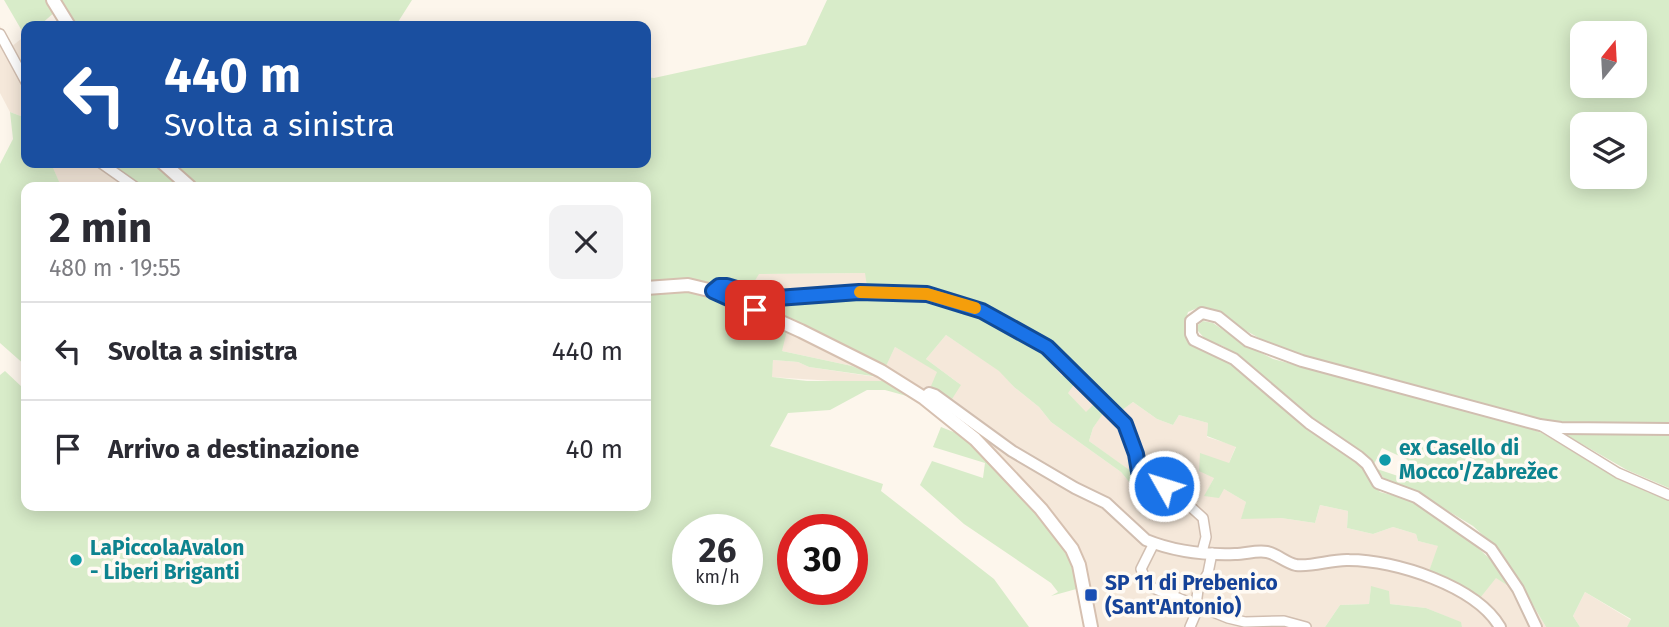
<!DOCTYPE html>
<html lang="it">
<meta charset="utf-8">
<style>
:root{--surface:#fff;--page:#f2f2f3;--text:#2b2b33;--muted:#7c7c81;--line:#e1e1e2}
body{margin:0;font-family:"Fira Sans",sans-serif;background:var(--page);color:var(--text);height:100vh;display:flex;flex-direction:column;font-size:26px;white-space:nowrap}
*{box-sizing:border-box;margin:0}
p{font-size:23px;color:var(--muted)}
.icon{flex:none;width:38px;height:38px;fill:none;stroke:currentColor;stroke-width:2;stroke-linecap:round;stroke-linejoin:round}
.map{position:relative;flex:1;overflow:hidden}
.panel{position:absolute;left:21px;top:182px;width:630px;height:329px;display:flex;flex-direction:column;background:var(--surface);border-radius:14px;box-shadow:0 4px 18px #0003}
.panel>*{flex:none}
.hud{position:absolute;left:21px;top:21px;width:630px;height:147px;border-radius:14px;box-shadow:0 4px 18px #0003;background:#1a4fa0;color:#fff;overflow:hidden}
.needle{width:46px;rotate:18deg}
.fabs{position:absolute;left:1570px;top:21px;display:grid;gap:14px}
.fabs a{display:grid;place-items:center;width:77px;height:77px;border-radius:14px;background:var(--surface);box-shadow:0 4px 18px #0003;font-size:35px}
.speed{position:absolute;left:672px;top:514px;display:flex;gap:14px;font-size:35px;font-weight:700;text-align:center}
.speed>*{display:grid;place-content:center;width:91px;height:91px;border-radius:50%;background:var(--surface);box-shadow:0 4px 18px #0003;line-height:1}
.speed small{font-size:18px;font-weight:400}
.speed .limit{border:10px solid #d22;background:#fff;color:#111}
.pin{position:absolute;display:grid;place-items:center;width:60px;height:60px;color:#fff;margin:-30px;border-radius:14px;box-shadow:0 4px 10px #0006}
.me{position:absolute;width:77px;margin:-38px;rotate:309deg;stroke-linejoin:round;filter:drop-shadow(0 0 5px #0008)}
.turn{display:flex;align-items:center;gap:24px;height:147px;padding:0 28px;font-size:32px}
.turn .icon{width:91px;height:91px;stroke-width:2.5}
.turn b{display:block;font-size:49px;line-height:60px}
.round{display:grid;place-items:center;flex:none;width:74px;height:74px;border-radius:14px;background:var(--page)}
.summary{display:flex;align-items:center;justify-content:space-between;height:119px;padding:0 28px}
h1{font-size:42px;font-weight:700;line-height:52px}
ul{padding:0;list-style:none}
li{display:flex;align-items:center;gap:21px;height:98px;padding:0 28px;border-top:2px solid var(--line)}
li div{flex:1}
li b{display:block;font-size:26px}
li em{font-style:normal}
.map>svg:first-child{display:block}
.residential{fill:#f5e8da}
.green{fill:#d8ecc9;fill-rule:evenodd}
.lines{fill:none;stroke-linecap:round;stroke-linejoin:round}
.minor-casing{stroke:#d1beb0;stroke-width:12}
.tertiary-casing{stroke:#d1beb0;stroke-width:14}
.secondary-casing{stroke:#d6c0b0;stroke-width:16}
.minor{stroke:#fff;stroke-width:9}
.tertiary{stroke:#fff;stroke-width:10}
.secondary{stroke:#fff;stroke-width:12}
.route-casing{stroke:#114b97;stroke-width:18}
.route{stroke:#1a73e8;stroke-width:12}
.slow{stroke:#f59e0b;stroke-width:12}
.culture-dot{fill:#0f9aa8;stroke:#fffaf3;stroke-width:2.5}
.transit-dot{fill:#1a4fb4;stroke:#fffaf3;stroke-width:2.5}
.labels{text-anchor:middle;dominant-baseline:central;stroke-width:7;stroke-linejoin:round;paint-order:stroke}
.culture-label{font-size:21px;font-weight:bold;fill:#0d838f;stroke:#fffaf3;text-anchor:start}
.transit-label{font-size:21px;font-weight:bold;fill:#164399;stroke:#fffaf3;text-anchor:start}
</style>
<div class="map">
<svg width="1669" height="627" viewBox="0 0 1669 627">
<rect width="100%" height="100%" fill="#fdf6ec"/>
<path class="residential" d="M0 26 11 47 26 35V118L10 112 0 93Z
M51 163H108L142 187H64L60 185Z
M866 273 868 297 785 302 730 294 809 327 886 365 895 347 961 385 926 359 946 335 1000 371 1014 387 1039 407 1051 422 1121 472 1144 500 1153 488 1089 441 1093 428 1105 409 1086 413 1067 392 1062 376 1055 368 1067 357 1121 411 1133 402 1157 419 1173 425 1179 415 1208 423 1207 437 1236 446 1229 463 1214 478 1205 495 1224 489 1246 502 1242 518H1281L1315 523 1320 505 1348 511 1347 528 1373 534 1393 527 1416 534 1418 541 1439 546 1429 571 1496 577 1510 587 1520 583 1546 627H1462L1460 622 1426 608 1390 604 1371 587 1369 604 1340 605 1325 627H1087L1080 588 982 452 933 412 895 385 771 377 773 360 798 362 809 367 876 377 852 366 782 351 718 283 725 280 734 283 758 274Z
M1585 592 1631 620 1627 627H1580L1573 616Z"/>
<path class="green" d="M4 0H48L56 11 39 26H26L25 36Z
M59 0H412L398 22 415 26H76Z
M827 0H1669V423L1568 424 1529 418 1326 365 1268 343 1234 324 1219 311 1200 307 1188 312C1177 348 1196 341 1218 354 1225 358 1231 363 1237 368L1364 467 1371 481 1380 492 1407 499 1467 538 1489 558 1510 587 1496 578 1480 598 1429 571 1438 546 1418 541 1416 534 1393 527 1373 534 1347 528 1348 511 1320 505 1315 523 1281 518 1241 519 1246 502 1224 489 1219 498 1204 496 1214 478 1199 471 1200 453 1229 463 1236 447 1207 436 1208 423 1179 415 1173 425 1157 419 1133 402 1121 411 1060 351 1009 319 961 299 922 287H867L865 273 759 274 751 287 725 280 713 287 686 280 646 282V187H200L171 163H646V77L654 78 806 45ZM1582 33H1634V86H1582ZM1582 124H1634V177H1582Z
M10 112 26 118V163H51L60 184 64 187H26V366L0 343V164L13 139Z
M108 163H133L137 167 141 163H158L184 187H142Z
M699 290 787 330 782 351 852 366 879 377 809 367 798 362 773 360 772 377 807 381H882L895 385 914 398 885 390H867L830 410 788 413 770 446 883 484 881 491 994 579 1029 627H0V375L5 371 23 388 26 385V506H646V292ZM688 530H747V590H688ZM793 530H852V590H793Z
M728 293C748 293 766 303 786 302 831 300 876 293 921 297 972 302 1021 332 1059 365L1055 368 1062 376 1068 373 1075 383 1068 393 1086 412 1097 401 1106 409 1093 428 1089 441 1153 487 1144 500 1121 472 1051 422 1039 407 1014 387 999 371 946 335 926 359 961 385 952 399 931 386 937 372 895 347 886 366 809 327Z
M1203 321 1213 323 1242 343 1273 359 1507 421 1542 433 1598 467 1647 492 1669 500V627H1627L1631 619 1585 592 1573 616 1580 627H1546L1502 553 1473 526 1413 490 1385 480 1377 469 1404 478 1408 460 1382 448 1374 464 1360 450 1324 430 1246 362 1223 346 1206 340 1198 331V325Z
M941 427 966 437 1058 535 1074 565 1080 588 1051 596 1058 592 1051 583 964 524 920 485 932 461 983 478 985 463 933 447Z
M1561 432 1669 435V488L1627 470Z
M1371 586 1389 591 1390 604 1426 608 1461 622 1462 627H1325L1340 605 1369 604Z"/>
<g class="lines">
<g class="minor-casing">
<path id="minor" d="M0 34 26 82
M101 163 135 187
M713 291 719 286 734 288 768 298 858 292 927 294 982 311 1009 324 1047 347 1125 424 1137 454 1139 472 1148 479 1165 486 1182 499 1203 518 1206 537 1202 552
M1540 425 1618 473 1669 495
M1154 543 1141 569 1147 582 1153 588 1228 618 1245 622 1284 621 1306 627
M1196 605 1198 590 1208 573 1212 553
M1190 627 1199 606"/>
</g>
<g class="tertiary-casing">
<path id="tertiary" d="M924 398 929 393 935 395 1012 451 1075 488 1106 503 1146 540C1173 551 1206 555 1235 554 1246 554 1256 550 1267 552 1277 554 1286 563 1296 565 1313 567 1332 559 1349 560 1395 560 1476 586 1500 627
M1536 627 1518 589 1491 549 1416 497 1378 483 1367 464 1359 457 1309 423 1234 359 1194 340 1191 334V321L1202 313 1218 317 1248 341 1302 361 1540 425 1561 428 1669 429"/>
</g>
<g class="secondary-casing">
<path id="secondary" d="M53 0 69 26
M163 163 190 187
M646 288 688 285 713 291 801 331 881 371 924 398 975 439 1041 509 1072 549 1079 565 1091 627"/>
</g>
<use href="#minor" class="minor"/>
<use href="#tertiary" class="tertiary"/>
<use href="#secondary" class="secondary"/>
</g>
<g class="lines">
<g class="route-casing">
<path id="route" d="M755 310 713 291 719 286H727L760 296 777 298 859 292 927 294 982 311 1047 347 1125 424 1136 454 1139 472 1148 479 1164 486"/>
</g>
<use href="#route" class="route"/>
<path class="slow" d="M860 292 927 294 975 308"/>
</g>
<g class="culture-dot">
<circle cx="1385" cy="460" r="7"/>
<circle cx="76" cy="560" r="7"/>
</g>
<rect class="transit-dot" x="1084" y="588" width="14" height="14" rx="3.5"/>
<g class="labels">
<g class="culture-label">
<text x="1399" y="448">ex Casello di<tspan x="1399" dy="24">Mocco'/Zabrežec</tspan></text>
<text x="90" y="548">LaPiccolaAvalon<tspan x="90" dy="24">- Liberi Briganti</tspan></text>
</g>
<g class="transit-label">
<text x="1105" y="583">SP 11 di Prebenico<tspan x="1105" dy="24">(Sant'Antonio)</tspan></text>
</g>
</g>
</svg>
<div class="fabs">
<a><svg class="needle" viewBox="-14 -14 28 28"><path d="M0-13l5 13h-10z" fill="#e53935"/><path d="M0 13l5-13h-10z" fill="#7c7c81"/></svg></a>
<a><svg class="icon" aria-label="layers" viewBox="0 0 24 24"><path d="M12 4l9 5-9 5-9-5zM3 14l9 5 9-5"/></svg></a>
</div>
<div class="speed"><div>26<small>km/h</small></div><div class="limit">30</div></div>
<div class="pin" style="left:755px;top:310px;background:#d93025"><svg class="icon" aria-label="arrive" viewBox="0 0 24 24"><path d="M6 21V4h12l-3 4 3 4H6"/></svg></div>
<svg class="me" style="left:1164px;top:486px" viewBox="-20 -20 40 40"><circle r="17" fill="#1a73e8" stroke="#fff" stroke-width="3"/><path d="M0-11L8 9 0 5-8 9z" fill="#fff"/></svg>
<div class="hud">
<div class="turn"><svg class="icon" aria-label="left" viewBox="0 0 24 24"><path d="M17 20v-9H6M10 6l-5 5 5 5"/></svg><div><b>440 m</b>Svolta a sinistra</div></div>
</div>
<section class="panel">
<div class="summary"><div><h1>2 min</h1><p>480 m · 19:55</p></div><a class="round"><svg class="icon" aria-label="close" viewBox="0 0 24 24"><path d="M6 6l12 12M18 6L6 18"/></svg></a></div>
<ul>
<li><svg class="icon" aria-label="left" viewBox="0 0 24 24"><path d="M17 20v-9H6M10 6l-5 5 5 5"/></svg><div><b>Svolta a sinistra</b></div><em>440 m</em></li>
<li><svg class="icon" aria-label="arrive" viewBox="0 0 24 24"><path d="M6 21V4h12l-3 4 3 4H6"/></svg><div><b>Arrivo a destinazione</b></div><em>40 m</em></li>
</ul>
</section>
</div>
